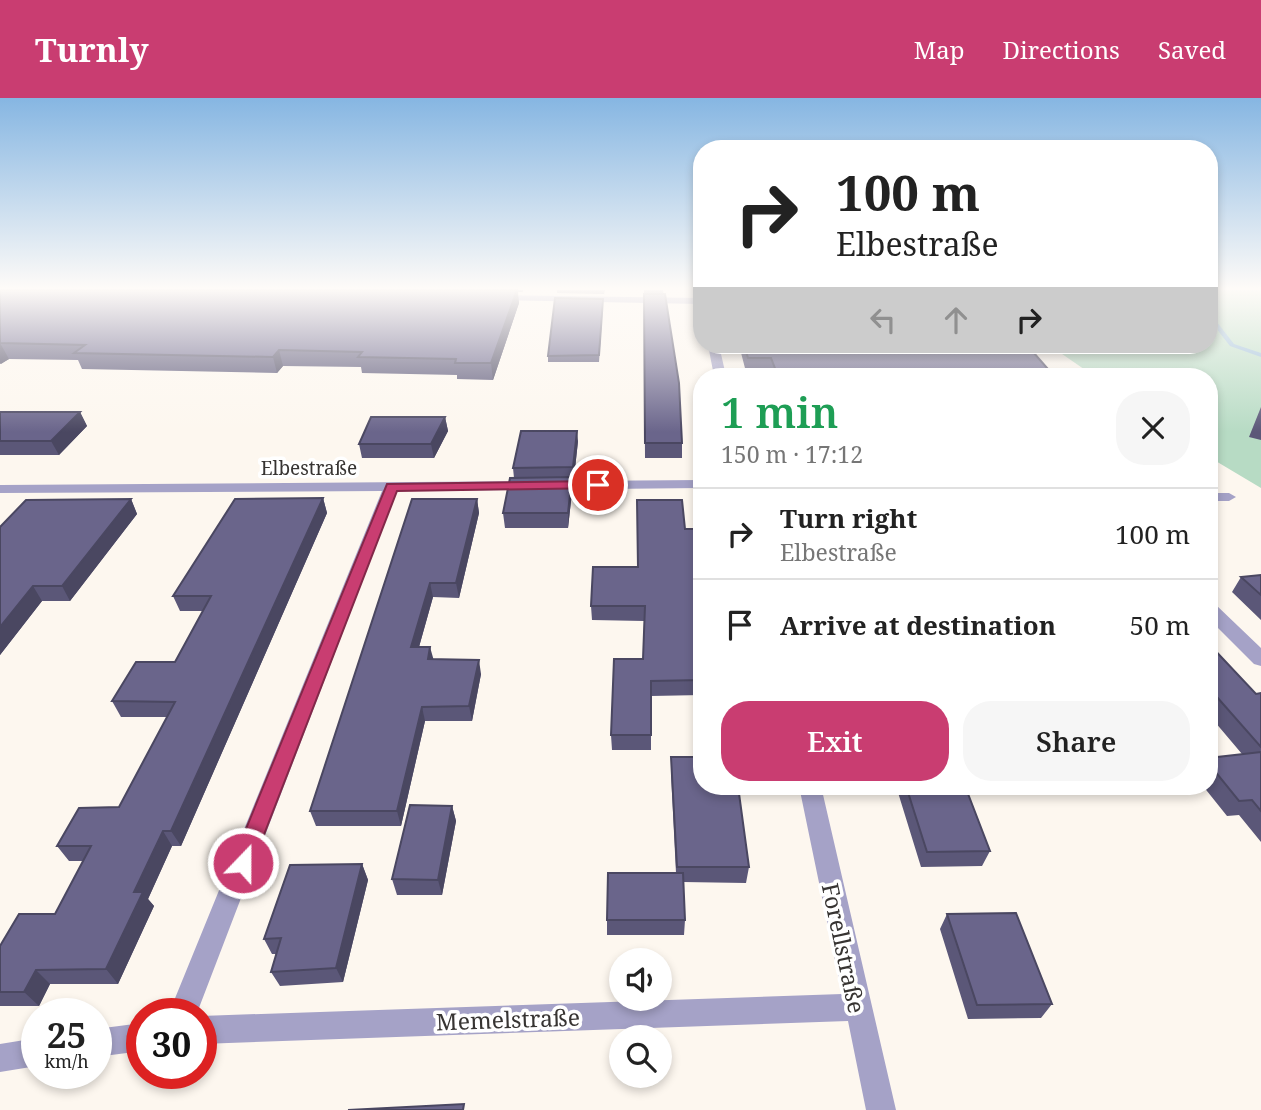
<!DOCTYPE html>
<meta charset="utf-8">
<style>
:root{--surface:#fff;--page:#f6f6f6;--text:#222;--muted:#767676;--line:#e0e0e0;--accent:#c93d71}
body{margin:0;font-family:"Noto Serif",serif;background:var(--page);color:var(--text);height:100vh;display:flex;flex-direction:column;font-size:26px;white-space:nowrap}
*{box-sizing:border-box;margin:0}
p{font-size:23px;color:var(--muted)}
.icon{flex:none;width:38px;height:38px;fill:none;stroke:currentColor;stroke-width:2;stroke-linecap:round;stroke-linejoin:round}
.map{position:relative;flex:1;overflow:hidden}
.sheet{position:absolute;left:693px;top:270px;width:525px;height:427px;display:flex;flex-direction:column;background:var(--surface);border-radius:28px;box-shadow:0 4px 10px #0003}
.sheet>*{flex:none}
.hud{position:absolute;left:693px;top:42px;width:525px;height:214px;border-radius:28px;box-shadow:0 4px 10px #0003;background:#fff;color:var(--text);overflow:hidden}
.fabs{position:absolute;left:609px;top:850px;display:grid;gap:14px}
.fabs a{display:grid;place-items:center;width:63px;height:63px;border-radius:50%;background:var(--surface);box-shadow:0 4px 10px #0003;font-size:35px}
.speed{position:absolute;left:21px;top:900px;display:flex;gap:14px;font-size:35px;font-weight:700;text-align:center}
.speed>*{display:grid;place-content:center;width:91px;height:91px;border-radius:50%;background:var(--surface);box-shadow:0 4px 10px #0003;line-height:1}
.speed small{font-size:18px;font-weight:400}
.speed .limit{border:10px solid #d22;background:#fff;color:#111}
.pin{position:absolute;display:grid;place-items:center;width:60px;height:60px;color:#fff;margin:-30px;border:4px solid #fff;border-radius:50%;box-shadow:0 2px 7px #0007}
.me{position:absolute;width:77px;margin:-38px;rotate:22deg;stroke-linejoin:round;filter:drop-shadow(0 0 5px #0008)}
.turn{display:flex;align-items:center;gap:24px;height:147px;padding:0 28px;font-size:32px}
.turn .icon{width:91px;height:91px;stroke-width:2.5}
.turn b{display:block;font-size:49px;line-height:60px}
.lanes{display:flex;align-items:center;height:66px;padding:0 28px;background:#0003;justify-content:center;gap:35px;direction:ltr}
.lanes .off{opacity:.35}
.round{display:grid;place-items:center;flex:none;width:74px;height:74px;border-radius:28px;background:var(--page)}
.overview{display:flex;align-items:center;justify-content:space-between;height:119px;padding:0 28px}
h1{font-size:42px;font-weight:600;line-height:52px;color:#1e9e55}
.button{display:flex;gap:14px;margin-top:auto;padding:14px 28px}
.button a{flex:1;height:80px;border-radius:28px;background:var(--accent);color:#fff;font-size:28px;font-weight:600;line-height:80px;text-align:center}
.button a+a{background:var(--page);color:var(--text)}
ul{padding:0;list-style:none}
li{display:flex;align-items:center;gap:21px;height:91px;padding:0 28px;border-top:2px solid var(--line)}
li div{flex:1}
li b{display:block;font-size:26px}
li em{font-style:normal}
header{display:flex;align-items:center;gap:42px;box-sizing:border-box;height:98px;padding:0 35px;background:var(--accent);color:#fff}
header strong{font-size:33px}
nav{display:flex;gap:38px;margin-inline-start:auto;font-size:24px}
.map>svg:first-child{display:block}
.green{fill:#b7dbc4}
.lines{fill:none;stroke-linecap:round;stroke-linejoin:round}
.stream{fill:#94bad8;fill-rule:evenodd}
.minor{fill:#a5a2c7;fill-rule:evenodd}
.wall{fill:#5b5778}
.shaded-wall{fill:#4a4761}
.building{fill:#6a658b;stroke:#4a4761;stroke-width:2}
.route{fill:#c93d71;stroke:#832849;stroke-width:2}
.labels{text-anchor:middle;dominant-baseline:central;stroke-width:7;stroke-linejoin:round;paint-order:stroke}
.street-label{font-size:19px;fill:#373432;stroke:#fff}
.near-street-label{font-size:23px;fill:#373432;stroke:#fff}
</style>
<header>
<strong>Turnly</strong>
<nav><a>Map</a><a>Directions</a><a>Saved</a></nav>
</header>
<div class="map">
<svg width="1261" height="1012" viewBox="0 0 1261 1012">
<rect width="100%" height="100%" fill="#fdf7ef"/>
<path class="green" d="M1209 192H1261V390L1209 359V278H1094L1049 247H1209Z"/>
<g class="lines">
<path class="stream" d="M1209 214 1234 246 1261 255V259L1230 248 1209 221Z"/>
<path class="minor" d="M492 197 702 200V206L496 202 492 201Z
M708 247H719L726 278H714Z
M702 382V390L397 393 197 915H169L382 393 0 395V387Z
M1209 395H1229L1236 399 1229 403H1209Z
M1209 504 1215 506 1261 550V568L1254 566 1209 521Z
M799 688H821L896 1012H866L848 923 201 946V918L842 896Z
M142 925V953L96 959V931Z
M37 940V968L0 974V946Z"/>
</g>
<path class="wall" d="M0 192H523V194H518L519 205 493 282 457 281V277L362 275 361 269 283 268 277 275 82 271 78 262 9 261 0 266Z
M557 192H605L604 196 557 195Z
M644 192H663L682 345V360H645Z
M603 207 599 264H548V258Z
M739 247H1027L1054 278H1057H771L770 274H746Z
M1261 309V342L1249 339Z
M0 314H80L87 328 59 357H0Z
M445 319 448 333 434 360H362L359 346Z
M578 343 574 380H572V394L568 430H505L503 415 514 380 513 370Z
M323 400 327 415 181 748H172L148 801 154 808 118 886H50L39 908H0V848L55 816 83 763H69L57 748 119 709 167 619H121L112 603 175 564 203 513H180L173 498Z
M131 401 137 416 70 503H42L0 557V429Z
M412 401H477L479 415 459 500 433 499 419 549 433 561 481 576 472 623H425L401 728H316L310 713Z
M685 431H702V597L651 598V652H612L611 637 643 561 644 523 592 522 591 508Z
M1261 477V522L1232 494 1241 479Z
M1209 546 1256 596 1261 595V744L1239 717 1227 718 1203 688H1209V660L1242 656 1209 617Z
M671 659 749 769 746 785 683 784 685 822 684 837H607V822L676 775 671 675Z
M896 688H965L990 753 982 768 921 769Z
M452 708 456 723 442 797H397L392 781Z
M362 766 368 782 343 884 280 888 271 874 276 856H272L264 841Z
M947 816 1052 906 1041 920 968 921 940 831Z"/>
<path class="shaded-wall" d="M517 192 519 205 493 282 491 265Z
M0 245 9 261 1 266 0 265Z
M279 252 283 268 277 275 273 259Z
M80 314 87 328 59 357 51 343Z
M445 319 448 333 434 360 431 346Z
M577 333 578 343 574 380 573 369Z
M572 379V394L568 430V415Z
M323 400 327 415 181 748 171 733Z
M131 401 137 416 70 503 62 488Z
M477 401 479 415 459 500 456 485Z
M430 485 433 499 415 563 411 549Z
M33 488 42 503 0 557V529Z
M430 549 434 563 428 561Z
M479 562 481 576 472 623 469 608Z
M422 609 425 623 401 728 397 713Z
M452 708 456 723 442 797 438 782Z
M163 733 172 748 148 801 154 808 118 886 106 871 134 794Z
M362 766 368 782 343 884 336 870Z
M36 872 50 886 39 908 24 894Z"/>
<path class="building" d="M0 192H517L491 265H455L456 261 358 259 362 254 279 252 273 259 74 255 85 247 0 245Z
M644 196H665L679 285 682 345H645Z
M555 200 603 201 599 257 548 258Z
M744 247H1027L1054 278H1057H778L771 260H748Z
M0 314H80L51 343H0Z
M371 319H445L431 346H359Z
M521 333H577L573 369 513 370Z
M572 379 568 415H503L510 380Z
M323 400 171 733H163L134 794H143L106 871 36 872 24 894H0V848L19 816H55L91 748H57L79 710 119 709 175 604 112 603 136 564H175L211 498H173L235 401Z
M131 401 62 488H33L0 529V429L26 402Z
M412 401H477L456 485H430L411 549H430L428 561 479 562 469 608 422 609 397 713H310Z
M637 402H682L685 431H702V582L651 583V637H611L614 561H643L645 508H591L593 469H638Z
M1261 477V497L1241 479Z
M1209 546 1256 596 1261 595V649L1209 590Z
M1261 654V713L1252 702 1239 703 1209 666V660Z
M671 659H702V688H738L749 769H677Z
M906 688H965L990 753 927 754Z
M410 707 452 708 438 782 392 781Z
M362 766 336 870 271 874 281 840 264 841 290 767Z
M608 775H683L685 822H607Z
M1016 815 1052 906 977 907 947 816Z
M464 1006 463 1012H348Z"/>
<linearGradient id="sky" x2="0" y2="1"><stop stop-color="#86b6e2"/><stop offset="0.57" stop-color="#fefbf8"/><stop offset="1" stop-color="#fefbf8" stop-opacity="0"/></linearGradient>
<rect width="1261" height="334" fill="url(#sky)"/>
<path class="route" d="M598 383 605 387 603 390 397 393 253 765 250 772 243 774 235 772 232 765 387 386Z"/>
<g class="labels">
<g class="street-label">
<text x="309" y="370">Elbestraße</text>
</g>
<g class="near-street-label">
<text transform="translate(844 850) rotate(78)">Forellstraße</text>
<text transform="translate(508 921) rotate(-2)">Memelstraße</text>
</g>
</g>
</svg>
<div class="fabs">
<a><svg class="icon" aria-label="sound" viewBox="0 0 24 24"><path d="M4 9h4l5-4v14l-5-4H4zM17 9q2 3 0 6"/></svg></a>
<a><svg class="icon" aria-label="search" viewBox="0 0 24 24"><circle cx="10" cy="10" r="6"/><path d="M15 15l6 6"/></svg></a>
</div>
<div class="speed"><div>25<small>km/h</small></div><div class="limit">30</div></div>
<div class="pin" style="left:598px;top:387px;background:#d93025"><svg class="icon" aria-label="arrive" viewBox="0 0 24 24"><path d="M6 21V4h12l-3 4 3 4H6"/></svg></div>
<svg class="me" style="left:243px;top:765px" viewBox="-20 -20 40 40"><circle r="17" fill="#c93d71" stroke="#fff" stroke-width="3"/><path d="M0-11L8 9 0 5-8 9z" fill="#fff"/></svg>
<div class="hud">
<div class="turn"><svg class="icon" aria-label="right" viewBox="0 0 24 24"><path d="M7 20v-9h11M14 6l5 5-5 5"/></svg><div><b>100 m</b>Elbestraße</div></div>
<div class="lanes"><svg class="icon off" aria-label="left" viewBox="0 0 24 24"><path d="M17 20v-9H6M10 6l-5 5 5 5"/></svg><svg class="icon off" aria-label="ahead" viewBox="0 0 24 24"><path d="M12 20V5M6 11l6-6 6 6"/></svg><svg class="icon" aria-label="right" viewBox="0 0 24 24"><path d="M7 20v-9h11M14 6l5 5-5 5"/></svg></div>
</div>
<section class="sheet">
<div class="overview"><div><h1>1 min</h1><p>150 m · 17:12</p></div><a class="round"><svg class="icon" aria-label="close" viewBox="0 0 24 24"><path d="M6 6l12 12M18 6L6 18"/></svg></a></div>
<ul>
<li><svg class="icon" aria-label="right" viewBox="0 0 24 24"><path d="M7 20v-9h11M14 6l5 5-5 5"/></svg><div><b>Turn right</b><p>Elbestraße</p></div><em>100 m</em></li>
<li><svg class="icon" aria-label="arrive" viewBox="0 0 24 24"><path d="M6 21V4h12l-3 4 3 4H6"/></svg><div><b>Arrive at destination</b></div><em>50 m</em></li>
</ul>
<div class="button"><a>Exit</a><a>Share</a></div>
</section>
</div>
